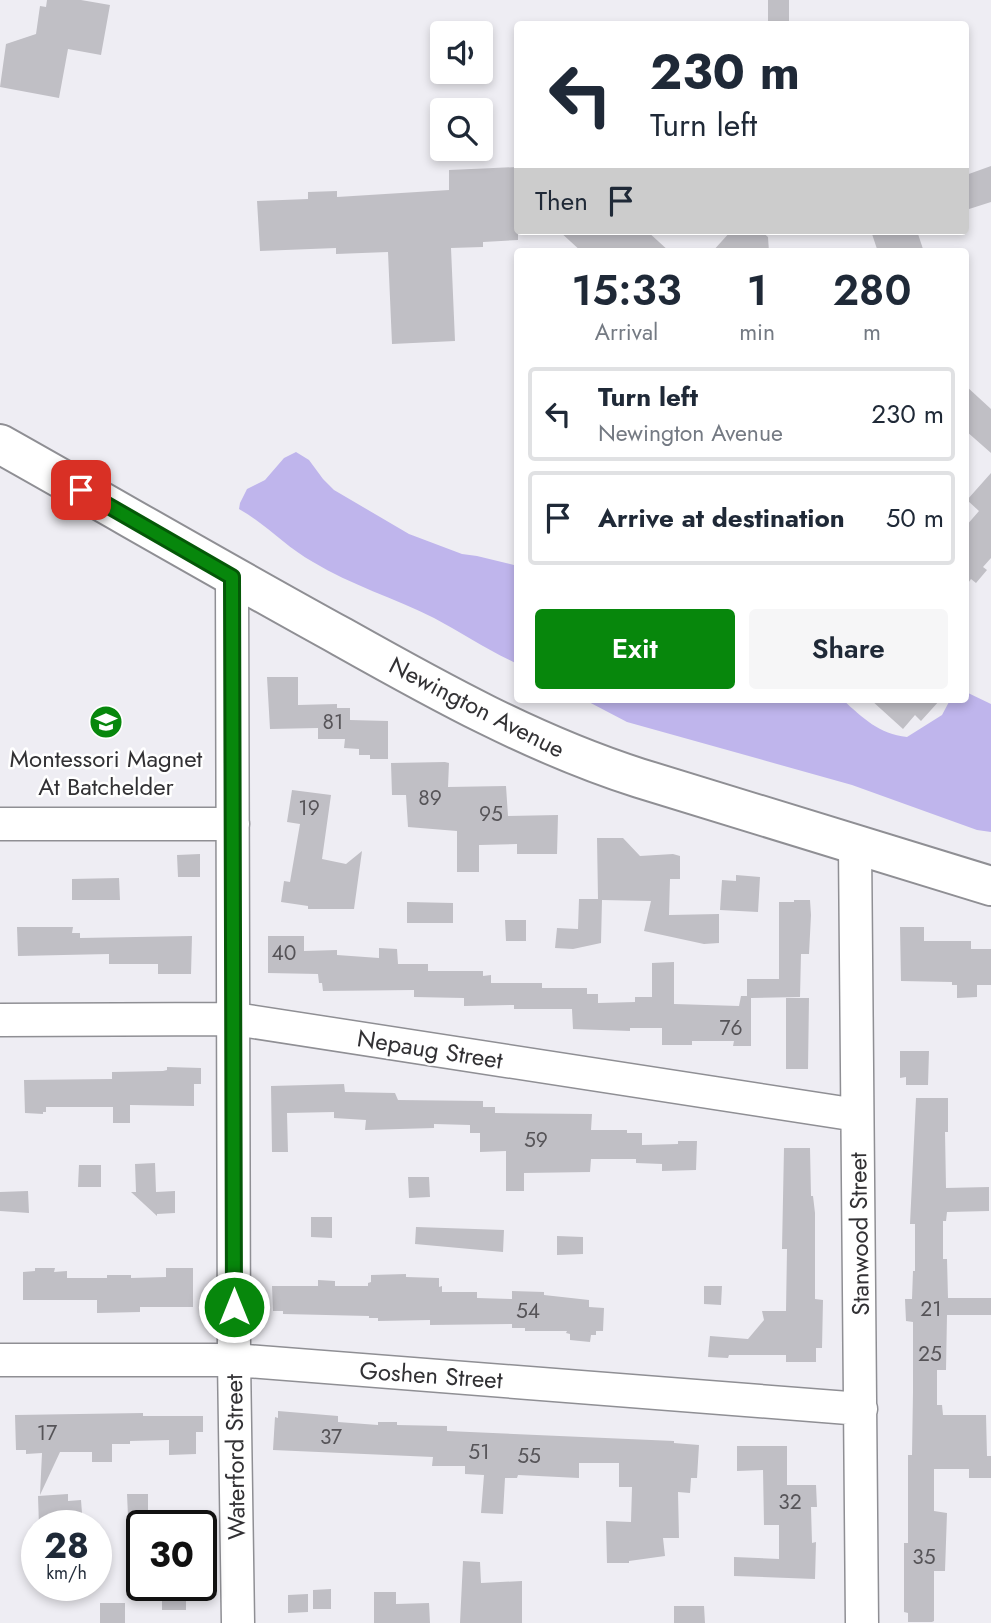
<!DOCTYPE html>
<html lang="en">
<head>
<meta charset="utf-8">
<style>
	body { margin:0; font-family:Jost,sans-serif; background:#f6f6f7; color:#1f2937; height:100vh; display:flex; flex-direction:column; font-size:26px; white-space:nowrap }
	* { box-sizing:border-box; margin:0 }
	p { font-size:23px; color:#747a83 }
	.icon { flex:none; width:38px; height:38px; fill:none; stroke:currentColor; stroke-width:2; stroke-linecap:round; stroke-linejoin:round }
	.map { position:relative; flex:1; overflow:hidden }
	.side { position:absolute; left:514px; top:248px; width:455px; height:455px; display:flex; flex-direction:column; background:#fff; border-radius:7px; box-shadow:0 4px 10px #0003 }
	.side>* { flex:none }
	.banner { position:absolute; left:514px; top:21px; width:455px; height:214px; border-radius:7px; box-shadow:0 4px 10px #0003; background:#fff; color:#1f2937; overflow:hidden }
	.buttons { position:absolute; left:430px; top:21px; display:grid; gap:14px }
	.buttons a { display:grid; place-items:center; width:63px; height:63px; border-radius:7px; background:#fff; box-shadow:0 4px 10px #0003; font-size:35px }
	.speed { position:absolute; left:21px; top:1510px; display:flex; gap:14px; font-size:35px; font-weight:700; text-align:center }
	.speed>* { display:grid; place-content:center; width:91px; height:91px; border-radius:50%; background:#fff; box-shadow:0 4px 10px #0003; line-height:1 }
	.speed small { font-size:18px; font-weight:400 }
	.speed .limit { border:4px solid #111; border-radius:10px; background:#fff; color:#111 }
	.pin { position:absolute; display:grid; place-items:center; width:60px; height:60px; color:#fff; margin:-30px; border-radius:14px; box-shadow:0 4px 10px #0006 }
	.me { position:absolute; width:77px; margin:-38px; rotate:0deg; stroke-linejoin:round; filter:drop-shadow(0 0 5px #0008) }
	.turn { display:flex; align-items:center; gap:24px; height:147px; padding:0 21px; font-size:32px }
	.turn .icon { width:91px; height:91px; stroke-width:2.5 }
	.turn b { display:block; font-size:49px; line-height:60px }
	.then { display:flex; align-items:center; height:66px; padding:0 21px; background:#0003; gap:14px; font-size:26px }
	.eta { display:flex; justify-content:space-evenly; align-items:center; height:119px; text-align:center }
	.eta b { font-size:42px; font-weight:600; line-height:49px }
	.cta { display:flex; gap:14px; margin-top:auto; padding:14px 21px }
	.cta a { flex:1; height:80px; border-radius:7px; background:#07870c; color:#fff; font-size:28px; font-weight:600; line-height:80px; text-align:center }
	.cta a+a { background:#f6f6f7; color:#1f2937 }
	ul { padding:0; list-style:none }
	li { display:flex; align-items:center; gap:21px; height:94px; margin:0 14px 10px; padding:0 7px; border:4px solid #e0e1e3; border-radius:7px }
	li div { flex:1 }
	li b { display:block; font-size:26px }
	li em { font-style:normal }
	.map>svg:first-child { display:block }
	.forest { fill:#bfb5ec }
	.building { fill:#c0bfc5 }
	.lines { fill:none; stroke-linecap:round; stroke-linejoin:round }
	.minor-casing { stroke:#8f8f94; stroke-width:35 }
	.major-casing { stroke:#8f8f94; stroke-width:42 }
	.minor { stroke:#fff; stroke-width:32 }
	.major { stroke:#fff; stroke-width:38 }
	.route-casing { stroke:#055808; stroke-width:18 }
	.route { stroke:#07870c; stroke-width:12 }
	.labels { text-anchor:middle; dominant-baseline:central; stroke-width:5; stroke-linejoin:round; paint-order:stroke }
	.number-label { font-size:21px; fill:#565458 }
	.street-label { font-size:24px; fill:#323134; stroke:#fff }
	.poi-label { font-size:24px; fill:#323134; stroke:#fff }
</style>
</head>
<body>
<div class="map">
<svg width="991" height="1623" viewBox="0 0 991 1623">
	<rect width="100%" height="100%" fill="#eeedf3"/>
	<path class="forest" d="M 296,452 L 309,460 L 323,479 L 334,490 L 409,534 L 462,554 L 477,556 L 518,566 L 518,664 C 489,651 462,633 434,618 C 394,598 351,585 313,562 C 286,547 266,524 239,509 L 240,503 L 247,489 L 265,480 L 284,458 Z
		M 966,692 L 991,704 L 991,832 L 977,830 L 852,785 L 627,722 L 585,700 L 843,700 C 863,718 879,734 907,737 L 942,715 L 950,700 L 966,700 Z"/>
	<path class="building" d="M 47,0 L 81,0 L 110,5 L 101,55 L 68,49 L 59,98 L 0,87 L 6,44 L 36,34 L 40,6 L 46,7 Z
		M 768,0 L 789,0 L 789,24 L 768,24 Z
		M 991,166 L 991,202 L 966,210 L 966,175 Z
		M 518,167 L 518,240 L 483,242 L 483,247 L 451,248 L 455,341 L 392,344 L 388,252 L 336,254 L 336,248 L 260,251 L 257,201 L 308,199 L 308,192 L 337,191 L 337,197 L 449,190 L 449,170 Z
		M 559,231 L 647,231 L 670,252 L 582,252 Z
		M 731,231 L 761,231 L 768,237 L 769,252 L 712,252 Z
		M 871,231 L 917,231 L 924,252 L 878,252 Z
		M 966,386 L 991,409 L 991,453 L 966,431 Z
		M 991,473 L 991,558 L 983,567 L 987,570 L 976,583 L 971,579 L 966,586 L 966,526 L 979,511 L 967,500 Z
		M 267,677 L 298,677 L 298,705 L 337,704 L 337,708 L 350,708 L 350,720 L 388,721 L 388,759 L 370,759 L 370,755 L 359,755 L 359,749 L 344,748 L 345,739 L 318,739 L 318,728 L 270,729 Z
		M 871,700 L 940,700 L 921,721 L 915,715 L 903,729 Z
		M 445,762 L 449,763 L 448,787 L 506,786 L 508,816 L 558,815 L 557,854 L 517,854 L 517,844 L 479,845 L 479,872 L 457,872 L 457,831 L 408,827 L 406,795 L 392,795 L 391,763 Z
		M 292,790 L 331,795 L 322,859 L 346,864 L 362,851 L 354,909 L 308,909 L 308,906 L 281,902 L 284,881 L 290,882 L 300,824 L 287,822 Z
		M 597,838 L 623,838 L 640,856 L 673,854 L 680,856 L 680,879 L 670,879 L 669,915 L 719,914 L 719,943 L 704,944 L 644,931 L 651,901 L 602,900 L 601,943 L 573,949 L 555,948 L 557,928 L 578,929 L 579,899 L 598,899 Z
		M 200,854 L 200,877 L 178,877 L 177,855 Z
		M 736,875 L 760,877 L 758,912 L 720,910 L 722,880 L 736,881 Z
		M 119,878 L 120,900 L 72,900 L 72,879 Z
		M 794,900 L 810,900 L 811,915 L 809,954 L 801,954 L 800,997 L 751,998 L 751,1046 L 733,1046 L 734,1041 L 692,1041 L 692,1045 L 662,1045 L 662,1028 L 630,1028 L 630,1031 L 573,1029 L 572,1009 L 514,1009 L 514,1005 L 464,1006 L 464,998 L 414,997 L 414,990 L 323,991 L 322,983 L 319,983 L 318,974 L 268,973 L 268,936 L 304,936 L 304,951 L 337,950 L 337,955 L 379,958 L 379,948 L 397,949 L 398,964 L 428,964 L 428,971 L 483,971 L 483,976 L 491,975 L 491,983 L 542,983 L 542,988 L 587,988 L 587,994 L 598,994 L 598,1003 L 635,1002 L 635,997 L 652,997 L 652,963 L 674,962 L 674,1004 L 739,1006 L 741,996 L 747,996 L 747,979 L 779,979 L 779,902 L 794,902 Z
		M 407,902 L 453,903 L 453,923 L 407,923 Z
		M 505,920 L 526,920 L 526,941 L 506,941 Z
		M 17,927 L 73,927 L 72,933 L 80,933 L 80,938 L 192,936 L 191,974 L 158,974 L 158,964 L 109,964 L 109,954 L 18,956 Z
		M 900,927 L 924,927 L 924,941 L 971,941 L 971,949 L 991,949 L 991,985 L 977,985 L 977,997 L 957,998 L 957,985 L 952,985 L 952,982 L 901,981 Z
		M 786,998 L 809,998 L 808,1069 L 786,1069 Z
		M 900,1051 L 929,1051 L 928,1085 L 906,1085 L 906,1077 L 900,1078 Z
		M 167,1067 L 201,1068 L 201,1084 L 194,1084 L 194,1106 L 130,1105 L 130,1123 L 113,1123 L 113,1107 L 46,1107 L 46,1112 L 43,1112 L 43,1114 L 25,1113 L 24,1080 L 112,1079 L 112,1072 L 163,1071 L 167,1070 Z
		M 344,1084 L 345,1092 L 395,1093 L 398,1100 L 483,1101 L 483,1107 L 495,1107 L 495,1113 L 592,1114 L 591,1130 L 627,1130 L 627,1133 L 642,1133 L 642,1145 L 678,1144 L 678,1141 L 697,1141 L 696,1170 L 662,1171 L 662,1164 L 636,1163 L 636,1159 L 591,1159 L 590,1172 L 524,1173 L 524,1191 L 506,1191 L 506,1151 L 480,1152 L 480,1133 L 470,1133 L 470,1125 L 434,1124 L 434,1128 L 365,1130 L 366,1120 L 334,1118 L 334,1112 L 287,1113 L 288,1152 L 272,1152 L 271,1086 Z
		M 916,1098 L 948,1098 L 948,1132 L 945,1132 L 946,1188 L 989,1187 L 989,1211 L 947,1212 L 946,1221 L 943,1221 L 943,1259 L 947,1259 L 948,1298 L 991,1298 L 991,1315 L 947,1315 L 946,1370 L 937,1370 L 937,1405 L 942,1405 L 943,1415 L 986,1415 L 987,1456 L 991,1456 L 991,1478 L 969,1478 L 969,1469 L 934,1469 L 934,1511 L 947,1513 L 945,1571 L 934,1571 L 934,1621 L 932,1622 L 908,1622 L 908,1613 L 904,1612 L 904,1543 L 908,1543 L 908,1455 L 912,1455 L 913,1392 L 913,1322 L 906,1321 L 905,1299 L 912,1299 L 913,1271 L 915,1271 L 915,1224 L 910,1224 Z
		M 784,1148 L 810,1148 L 811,1196 L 813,1196 L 815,1213 L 815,1299 L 823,1300 L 822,1348 L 816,1348 L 816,1362 L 786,1362 L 786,1355 L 729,1355 L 728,1358 L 708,1357 L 710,1336 L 748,1339 L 764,1320 L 762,1311 L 786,1311 L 787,1249 L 782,1249 Z
		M 155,1163 L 156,1192 L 175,1191 L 175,1213 L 157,1214 L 157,1216 L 131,1192 L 136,1192 L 135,1164 Z
		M 79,1165 L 101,1165 L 101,1187 L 78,1187 Z
		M 408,1177 L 429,1177 L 430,1197 L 409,1198 Z
		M 28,1191 L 29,1213 L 0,1211 L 0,1192 Z
		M 311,1217 L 332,1217 L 332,1238 L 311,1237 Z
		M 416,1227 L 504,1230 L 503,1252 L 415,1244 Z
		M 557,1236 L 583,1237 L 583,1254 L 557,1255 Z
		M 35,1268 L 55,1268 L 54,1272 L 67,1271 L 67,1278 L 107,1278 L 107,1275 L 131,1275 L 131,1278 L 166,1277 L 166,1268 L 193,1268 L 193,1307 L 140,1307 L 140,1312 L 97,1313 L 97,1300 L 23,1300 L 23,1272 L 35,1271 Z
		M 406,1274 L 406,1277 L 439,1278 L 439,1287 L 442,1286 L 442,1292 L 477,1292 L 477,1298 L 512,1299 L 512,1291 L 544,1292 L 544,1295 L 589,1300 L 589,1307 L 604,1308 L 603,1331 L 596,1331 L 596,1335 L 591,1335 L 590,1342 L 570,1340 L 570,1334 L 566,1333 L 567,1331 L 525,1331 L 525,1328 L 512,1328 L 512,1324 L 430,1325 L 430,1320 L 378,1321 L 378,1318 L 369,1318 L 369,1316 L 283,1314 L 283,1311 L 273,1311 L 272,1286 L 318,1286 L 318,1280 L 335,1281 L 335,1286 L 368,1286 L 368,1283 L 371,1282 L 371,1275 Z
		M 704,1286 L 722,1286 L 721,1305 L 704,1304 Z
		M 278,1411 L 338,1416 L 338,1422 L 378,1425 L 378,1422 L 397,1422 L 397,1425 L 447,1426 L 447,1431 L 674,1441 L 674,1443 L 699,1445 L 697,1478 L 691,1478 L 690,1493 L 678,1492 L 679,1538 L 663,1538 L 665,1556 L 629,1561 L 629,1563 L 607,1563 L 606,1521 L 631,1522 L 632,1487 L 619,1487 L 619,1463 L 579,1463 L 579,1478 L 518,1475 L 517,1478 L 505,1478 L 503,1514 L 481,1513 L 484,1475 L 465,1474 L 465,1466 L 432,1466 L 433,1457 L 273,1450 L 275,1417 L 278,1418 Z
		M 143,1413 L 143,1416 L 203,1416 L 203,1432 L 196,1432 L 196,1454 L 169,1455 L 169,1440 L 130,1441 L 130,1444 L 112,1444 L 112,1462 L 92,1462 L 92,1452 L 60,1452 L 40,1495 L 42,1453 L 26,1454 L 26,1450 L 16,1450 L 15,1415 Z
		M 737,1446 L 787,1446 L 787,1485 L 816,1485 L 817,1507 L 811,1507 L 812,1543 L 816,1542 L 815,1579 L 734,1576 L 734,1557 L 779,1559 L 779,1525 L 764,1525 L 763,1470 L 737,1471 Z
		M 68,1494 L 68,1501 L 81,1500 L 83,1526 L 39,1526 L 38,1496 Z
		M 127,1494 L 148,1494 L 148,1516 L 128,1516 Z
		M 463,1561 L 480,1562 L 481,1583 L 522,1581 L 522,1623 L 460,1623 Z
		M 186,1589 L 186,1610 L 162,1610 L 162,1590 Z
		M 331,1589 L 331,1609 L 313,1609 L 313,1590 Z
		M 374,1592 L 396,1592 L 396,1604 L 429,1603 L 430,1623 L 374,1623 Z
		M 308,1594 L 308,1612 L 288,1613 L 288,1595 Z
		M 100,1603 L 125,1603 L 125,1623 L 100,1623 Z
		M 674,1606 L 704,1606 L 705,1623 L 674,1623 Z"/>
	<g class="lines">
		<defs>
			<path id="minor" d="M 232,577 L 234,1360 L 238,1623
				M 0,824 L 233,824
				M 855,845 L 862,1623
				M 0,1020 L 235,1019 L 857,1115
				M 0,1360 L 234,1360 L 861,1409"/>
			<path id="major" d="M 0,444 C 114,508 227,574 342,637 C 438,691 533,744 639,778 L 991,886"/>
		</defs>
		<use href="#minor" class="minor-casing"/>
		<use href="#major" class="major-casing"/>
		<use href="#minor" class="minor"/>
		<use href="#major" class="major"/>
	</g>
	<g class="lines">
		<defs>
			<path id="route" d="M 81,490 L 232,577 L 234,1307"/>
		</defs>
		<use href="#route" class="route-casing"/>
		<use href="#route" class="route"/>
	</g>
	<defs>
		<symbol id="school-disc" viewBox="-11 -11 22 22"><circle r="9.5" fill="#07870c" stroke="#fff"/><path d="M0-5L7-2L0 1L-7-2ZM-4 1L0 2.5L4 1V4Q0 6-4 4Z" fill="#fff"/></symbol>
	</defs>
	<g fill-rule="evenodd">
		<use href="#school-disc" x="87" y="703" width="38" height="38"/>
	</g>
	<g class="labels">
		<g class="number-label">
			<text x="333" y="722">81</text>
			<text x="430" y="798">89</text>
			<text x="309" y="808">19</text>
			<text x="491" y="814">95</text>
			<text x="284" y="953">40</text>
			<text x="731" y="1028">76</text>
			<text x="536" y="1140">59</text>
			<text x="931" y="1309">21</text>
			<text x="528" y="1311">54</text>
			<text x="930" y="1354">25</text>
			<text x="47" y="1433">17</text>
			<text x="331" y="1437">37</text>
			<text x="479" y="1452">51</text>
			<text x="529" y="1456">55</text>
			<text x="790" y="1502">32</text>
			<text x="924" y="1557">35</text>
		</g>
		<g class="street-label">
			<text transform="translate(477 707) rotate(27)">Newington Avenue</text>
			<text transform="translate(430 1049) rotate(9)">Nepaug Street</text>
			<text transform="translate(859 1234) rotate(-91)">Stanwood Street</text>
			<text transform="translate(431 1375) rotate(4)">Goshen Street</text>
			<text transform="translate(235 1457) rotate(-91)">Waterford Street</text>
		</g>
		<g class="poi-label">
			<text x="106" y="758">Montessori Magnet<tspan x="106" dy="28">At Batchelder</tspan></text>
		</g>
	</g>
</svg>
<div class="buttons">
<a><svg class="icon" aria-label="sound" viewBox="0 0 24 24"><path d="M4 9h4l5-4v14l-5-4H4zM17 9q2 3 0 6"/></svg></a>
<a><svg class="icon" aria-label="search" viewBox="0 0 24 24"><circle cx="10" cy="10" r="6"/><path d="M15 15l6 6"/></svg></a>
</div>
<div class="speed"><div>28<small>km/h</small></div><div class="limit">30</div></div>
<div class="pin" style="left:81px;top:490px;background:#d93025"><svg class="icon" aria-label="arrive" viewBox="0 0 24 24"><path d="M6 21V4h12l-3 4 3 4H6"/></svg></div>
<svg class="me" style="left:234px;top:1307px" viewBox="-20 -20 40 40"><circle r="17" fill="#07870c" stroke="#fff" stroke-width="3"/><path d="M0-11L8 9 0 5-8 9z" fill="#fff"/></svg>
<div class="banner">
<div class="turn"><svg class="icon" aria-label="left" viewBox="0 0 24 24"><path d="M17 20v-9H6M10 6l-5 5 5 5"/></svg><div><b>230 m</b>Turn left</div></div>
<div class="then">Then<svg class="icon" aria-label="arrive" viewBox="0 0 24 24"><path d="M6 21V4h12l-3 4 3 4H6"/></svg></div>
</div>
<section class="side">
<div class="eta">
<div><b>15:33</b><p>Arrival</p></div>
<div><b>1</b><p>min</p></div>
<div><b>280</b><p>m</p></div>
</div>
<ul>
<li><svg class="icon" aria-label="left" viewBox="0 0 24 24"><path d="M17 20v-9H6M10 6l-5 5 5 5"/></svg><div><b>Turn left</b><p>Newington Avenue</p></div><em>230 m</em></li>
<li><svg class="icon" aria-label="arrive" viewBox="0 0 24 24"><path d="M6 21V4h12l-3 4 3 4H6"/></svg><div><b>Arrive at destination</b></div><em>50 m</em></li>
</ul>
<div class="cta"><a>Exit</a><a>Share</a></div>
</section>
</div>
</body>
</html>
